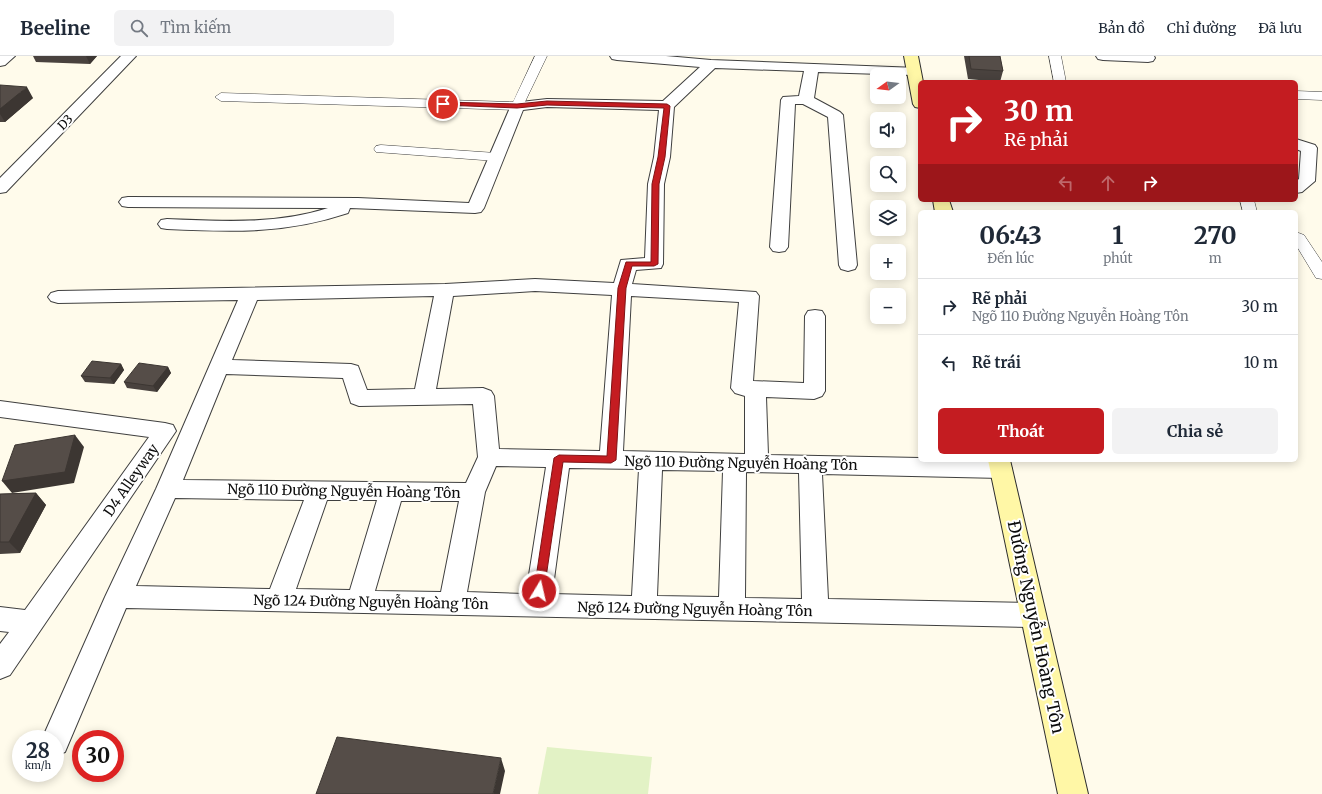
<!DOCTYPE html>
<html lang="vi">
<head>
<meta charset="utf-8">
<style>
	body { margin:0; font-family:Merriweather,serif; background:#f2f2f3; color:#1f2937; height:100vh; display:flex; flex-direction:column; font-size:15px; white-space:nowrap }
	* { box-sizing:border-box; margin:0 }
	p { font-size:13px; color:#747a83 }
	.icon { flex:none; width:22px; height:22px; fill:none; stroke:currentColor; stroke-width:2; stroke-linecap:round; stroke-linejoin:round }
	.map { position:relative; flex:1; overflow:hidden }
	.side { position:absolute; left:918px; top:154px; width:380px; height:252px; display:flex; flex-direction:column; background:#fff; border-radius:6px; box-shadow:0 2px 10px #0003 }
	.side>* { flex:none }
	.hud { position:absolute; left:918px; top:24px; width:380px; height:122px; border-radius:6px; box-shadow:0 2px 10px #0003; background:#c41c21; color:#fff; overflow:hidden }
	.needle { width:26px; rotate:255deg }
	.buttons { position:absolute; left:870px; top:12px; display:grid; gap:8px }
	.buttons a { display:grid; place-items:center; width:36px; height:36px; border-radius:6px; background:#fff; box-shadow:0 2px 10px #0003; font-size:20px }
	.speed { position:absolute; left:12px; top:674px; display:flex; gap:8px; font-size:20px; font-weight:700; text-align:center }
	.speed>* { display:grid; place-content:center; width:52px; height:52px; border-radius:50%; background:#fff; box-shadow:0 2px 10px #0003; line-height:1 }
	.speed small { font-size:10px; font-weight:400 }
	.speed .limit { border:6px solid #d22; background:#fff; color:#111 }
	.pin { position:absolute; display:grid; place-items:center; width:34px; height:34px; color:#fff; margin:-17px; border:2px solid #fff; border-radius:50%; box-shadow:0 1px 4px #0007 }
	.me { position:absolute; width:44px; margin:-22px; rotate:9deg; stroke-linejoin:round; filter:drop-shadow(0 0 3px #0008) }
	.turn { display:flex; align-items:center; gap:14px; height:84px; padding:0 20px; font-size:18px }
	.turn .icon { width:52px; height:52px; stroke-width:2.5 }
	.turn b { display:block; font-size:28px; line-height:34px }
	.lanes { display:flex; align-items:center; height:38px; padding:0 20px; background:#0003; justify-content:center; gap:20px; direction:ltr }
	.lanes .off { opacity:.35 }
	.eta { display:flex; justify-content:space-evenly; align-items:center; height:68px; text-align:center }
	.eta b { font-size:24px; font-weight:700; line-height:28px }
	.button { display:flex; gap:8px; margin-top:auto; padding:8px 20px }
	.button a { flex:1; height:46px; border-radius:6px; background:#c41c21; color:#fff; font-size:16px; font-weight:700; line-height:46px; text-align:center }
	.button a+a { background:#f2f2f3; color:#1f2937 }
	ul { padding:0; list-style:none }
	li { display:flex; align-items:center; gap:12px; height:56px; padding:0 20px; border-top:1px solid #e0e1e3 }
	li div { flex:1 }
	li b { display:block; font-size:15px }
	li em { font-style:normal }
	header { display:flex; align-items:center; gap:24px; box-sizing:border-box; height:56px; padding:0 20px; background:#fff; border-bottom:1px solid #e0e1e3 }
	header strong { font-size:19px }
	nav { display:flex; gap:22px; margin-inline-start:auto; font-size:14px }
	.search { width:280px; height:36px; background:#f2f2f3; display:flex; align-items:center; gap:10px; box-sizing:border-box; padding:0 14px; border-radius:6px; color:#747a83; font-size:15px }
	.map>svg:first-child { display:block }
	.pitch { fill:#e2f2c5 }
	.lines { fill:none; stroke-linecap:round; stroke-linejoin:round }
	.service-casing { stroke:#3f3f3f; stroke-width:1 }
	.minor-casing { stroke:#3f3f3f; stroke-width:2 }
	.secondary-casing { stroke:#2e2e2e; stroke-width:2 }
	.service { fill:#fff; fill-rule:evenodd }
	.minor { fill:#fff; fill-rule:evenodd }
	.secondary { fill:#fff7a6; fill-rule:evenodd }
	.wall { fill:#49423e }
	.shaded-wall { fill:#3c3632 }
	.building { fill:#554d48; stroke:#3c3632 }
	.route { fill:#c41c21; stroke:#7f1215 }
	.labels { text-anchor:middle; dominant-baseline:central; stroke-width:4; stroke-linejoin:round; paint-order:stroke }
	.far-street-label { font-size:12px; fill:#0c0c0c; stroke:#fff }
	.street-label { font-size:14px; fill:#0c0c0c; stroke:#fff }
	.near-street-label { font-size:17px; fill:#0c0c0c; stroke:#fff }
</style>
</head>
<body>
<header>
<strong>Beeline</strong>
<div class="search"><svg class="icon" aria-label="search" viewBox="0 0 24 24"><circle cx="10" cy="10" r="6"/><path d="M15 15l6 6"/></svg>Tìm kiếm</div>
<nav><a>Bản đồ</a><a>Chỉ đường</a><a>Đã lưu</a></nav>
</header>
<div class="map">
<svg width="1322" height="738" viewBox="0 0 1322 738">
	<rect width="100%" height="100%" fill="#fffbeb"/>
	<path class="pitch" d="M 547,691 L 652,701 L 648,738 L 538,738 Z"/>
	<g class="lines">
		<defs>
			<path id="service" d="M 535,0 L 547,0 L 523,50 L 517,54 L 221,45 L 215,41 L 221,37 L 513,46 Z
				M 1049,0 L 1061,0 L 1066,26 L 1054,26 Z
				M 1296,35 L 1322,36 L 1322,44 L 1296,43 Z
				M 381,89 L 496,97 L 501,98 L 503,101 L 501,104 L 496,105 L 376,96 L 374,93 L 376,90 Z
				M 1240,144 L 1254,144 L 1257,156 L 1243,156 Z
				M 1296,176 L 1304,179 L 1322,206 L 1322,223 L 1316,222 L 1296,189 Z"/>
			<path id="minor" d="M 0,0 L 15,0 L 5,9 L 0,10 Z
				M 121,0 L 136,0 L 6,136 L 0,137 L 0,122 Z
				M 610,0 L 666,0 L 711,4 L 918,12 L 920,15 L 918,18 L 913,19 L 818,16 L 814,42 L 840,56 L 843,59 L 857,209 L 855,213 L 848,215 L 841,213 L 839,209 L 828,61 L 803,48 L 795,48 L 788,191 L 785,195 L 779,196 L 773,195 L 770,191 L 781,44 L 783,41 L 799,40 L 804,15 L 715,12 L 674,51 L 670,101 L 664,128 L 663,208 L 661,212 L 636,214 L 632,228 L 756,236 L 759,240 L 753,325 L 804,327 L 805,260 L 808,255 L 815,254 L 822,255 L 825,260 L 825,335 L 822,340 L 814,343 L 766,341 L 768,399 L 920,402 L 920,404 L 1001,404 L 1009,407 L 1012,413 L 1009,419 L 1001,422 L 822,418 L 828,543 L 1033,547 L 1042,551 L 1046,559 L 1042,567 L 1033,571 L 126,552 L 65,696 L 55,700 L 55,683 L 42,683 L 105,541 L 156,433 L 238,244 L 58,247 L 51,245 L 48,241 L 51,237 L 58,235 L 445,228 L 535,223 L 614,227 L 621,204 L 645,202 L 648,128 L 654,101 L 659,54 L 547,51 L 523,54 L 484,152 L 481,156 L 475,157 L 350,152 L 348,157 C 285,178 233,176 167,173 L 161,172 L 158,168 L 161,164 L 167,163 C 221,165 276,169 328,152 L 128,151 L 122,150 L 119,146 L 122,142 L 128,141 L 358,142 L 469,147 L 512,47 L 547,43 L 663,45 L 700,11 L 617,4 L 612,3 ZM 535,235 L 612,239 L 600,395 L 499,393 L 494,340 L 491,335 L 483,332 L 436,333 L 453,240 ZM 434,240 L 415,333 L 367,334 L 358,310 L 351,308 L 232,304 L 257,244 ZM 631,240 L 739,246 L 731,332 L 735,337 L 745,340 L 745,398 L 623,395 ZM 226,318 L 343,322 L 351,347 L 359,350 L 473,348 L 478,401 L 466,427 L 183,424 ZM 496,410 L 546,411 L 526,538 L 467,536 L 485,436 ZM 569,412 L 639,413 L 632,540 L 552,538 ZM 662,414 L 723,415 L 719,541 L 657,540 ZM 746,416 L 799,417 L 802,543 L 745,542 ZM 175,442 L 304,444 L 270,533 L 136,530 ZM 327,444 L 377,444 L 350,534 L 296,533 ZM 401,445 L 459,445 L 441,536 L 375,535 Z
				M 1096,0 L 1154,0 L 1155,2 L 1153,5 L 1148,6 L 1103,4 L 1098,3 Z
				M 1296,83 L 1315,89 L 1317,92 L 1315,125 L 1302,136 L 1296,137 L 1296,125 L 1299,123 L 1301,95 L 1296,93 Z
				M 0,345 L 165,367 L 173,369 L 176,375 L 10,619 L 0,623 L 0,588 L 9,576 L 0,575 L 0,551 L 25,554 L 149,381 L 0,361 Z"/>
			<path id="secondary" d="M 904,0 L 918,0 L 923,26 L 920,26 L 920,52 L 915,51 L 913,48 Z
				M 933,144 L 949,144 L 953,156 L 935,156 Z
				M 988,404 L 1010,404 L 1088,738 L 1058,738 Z"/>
		</defs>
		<use href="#service" class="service-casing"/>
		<use href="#minor" class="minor-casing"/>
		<use href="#secondary" class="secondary-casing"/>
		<use href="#service" class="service"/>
		<use href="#minor" class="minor"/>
		<use href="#secondary" class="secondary"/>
	</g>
	<path class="wall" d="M 33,0 L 97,0 L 90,8 L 36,6 Z
		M 964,0 L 1000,0 L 1003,15 L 1000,26 L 968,23 Z
		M 0,29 L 33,42 L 5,66 L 0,66 Z
		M 121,308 L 124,314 L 114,328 L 85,326 L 81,320 Z
		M 168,311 L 171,317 L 157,336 L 127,332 L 124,326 Z
		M 36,437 L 46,449 L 20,497 L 0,498 L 0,438 Z"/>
	<path class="shaded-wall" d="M 86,0 L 97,0 L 90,8 Z
		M 27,31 L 33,42 L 5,66 L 0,58 L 0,53 Z
		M 121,308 L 124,314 L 114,328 L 110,322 Z
		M 168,311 L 171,317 L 157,336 L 153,330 Z
		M 75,379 L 84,391 L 74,427 L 12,437 L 2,425 Z
		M 36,437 L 46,449 L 20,497 L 9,486 Z
		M 501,702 L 505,715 L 500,738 L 493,738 Z"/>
	<path class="building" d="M 969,0 L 1000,0 L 1003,15 L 971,13 Z
		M 0,29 L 27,31 L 0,53 Z
		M 92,305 L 121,308 L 110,322 L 81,320 Z
		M 139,307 L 168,311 L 153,330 L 124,326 Z
		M 75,379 L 65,416 L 2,425 L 15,389 Z
		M 36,437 L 9,486 L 0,486 L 0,438 Z
		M 337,681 L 501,702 L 493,738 L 316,738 Z"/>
	<path class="route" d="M 547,45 L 667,48 L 670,50 L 665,101 L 659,128 L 658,208 L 654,210 L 632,210 L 626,232 L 616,404 L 611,407 L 563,406 L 544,535 L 543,538 L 535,538 L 534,535 L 554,402 L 559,399 L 607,400 L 618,232 L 626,206 L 651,206 L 652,128 L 658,101 L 664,52 L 547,49 L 517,52 L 443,49 L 440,48 L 443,46 L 517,48 Z"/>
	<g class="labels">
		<g class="far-street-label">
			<text transform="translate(65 66) rotate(-45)">D3</text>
		</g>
		<g class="street-label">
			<text transform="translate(741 407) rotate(1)">Ngõ 110 Đường Nguyễn Hoàng Tôn</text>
			<text transform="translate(131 424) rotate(-55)">D4 Alleyway</text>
			<text transform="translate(344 435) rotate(1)">Ngõ 110 Đường Nguyễn Hoàng Tôn</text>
			<text transform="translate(371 546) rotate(1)">Ngõ 124 Đường Nguyễn Hoàng Tôn</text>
			<text transform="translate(695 553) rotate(1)">Ngõ 124 Đường Nguyễn Hoàng Tôn</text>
		</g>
		<g class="near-street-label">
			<text transform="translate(1036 571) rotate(78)">Đường Nguyễn Hoàng Tôn</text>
		</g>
	</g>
</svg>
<div class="buttons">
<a><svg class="needle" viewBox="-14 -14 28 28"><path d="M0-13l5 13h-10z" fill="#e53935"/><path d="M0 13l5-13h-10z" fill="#747a83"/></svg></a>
<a><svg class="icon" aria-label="sound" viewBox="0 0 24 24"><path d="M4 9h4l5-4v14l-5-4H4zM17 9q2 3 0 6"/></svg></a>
<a><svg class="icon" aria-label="search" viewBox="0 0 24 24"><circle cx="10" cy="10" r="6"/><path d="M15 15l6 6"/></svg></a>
<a><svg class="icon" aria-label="layers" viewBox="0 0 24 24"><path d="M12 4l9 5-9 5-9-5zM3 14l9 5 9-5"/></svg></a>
<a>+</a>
<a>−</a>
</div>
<div class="speed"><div>28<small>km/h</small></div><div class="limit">30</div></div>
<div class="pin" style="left:443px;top:48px;background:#d93025"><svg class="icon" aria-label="arrive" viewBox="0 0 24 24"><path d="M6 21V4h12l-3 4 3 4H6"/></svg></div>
<svg class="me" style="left:539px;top:535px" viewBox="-20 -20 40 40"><circle r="17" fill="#c41c21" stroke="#fff" stroke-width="3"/><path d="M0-11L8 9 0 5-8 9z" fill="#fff"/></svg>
<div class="hud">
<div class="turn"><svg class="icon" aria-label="right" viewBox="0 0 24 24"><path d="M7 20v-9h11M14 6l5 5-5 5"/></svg><div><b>30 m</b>Rẽ phải</div></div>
<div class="lanes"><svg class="icon off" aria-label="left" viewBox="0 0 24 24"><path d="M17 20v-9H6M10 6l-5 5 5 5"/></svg><svg class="icon off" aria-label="ahead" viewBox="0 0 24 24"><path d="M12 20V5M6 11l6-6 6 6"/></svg><svg class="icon" aria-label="right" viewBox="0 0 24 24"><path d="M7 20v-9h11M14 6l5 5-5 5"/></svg></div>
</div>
<section class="side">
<div class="eta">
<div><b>06:43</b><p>Đến lúc</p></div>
<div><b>1</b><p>phút</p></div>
<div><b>270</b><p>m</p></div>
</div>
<ul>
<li><svg class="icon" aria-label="right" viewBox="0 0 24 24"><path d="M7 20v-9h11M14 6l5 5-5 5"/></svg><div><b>Rẽ phải</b><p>Ngõ 110 Đường Nguyễn Hoàng Tôn</p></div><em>30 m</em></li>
<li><svg class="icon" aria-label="left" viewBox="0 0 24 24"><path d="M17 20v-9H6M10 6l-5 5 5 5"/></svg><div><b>Rẽ trái</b></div><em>10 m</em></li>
</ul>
<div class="button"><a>Thoát</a><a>Chia sẻ</a></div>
</section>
</div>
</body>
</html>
